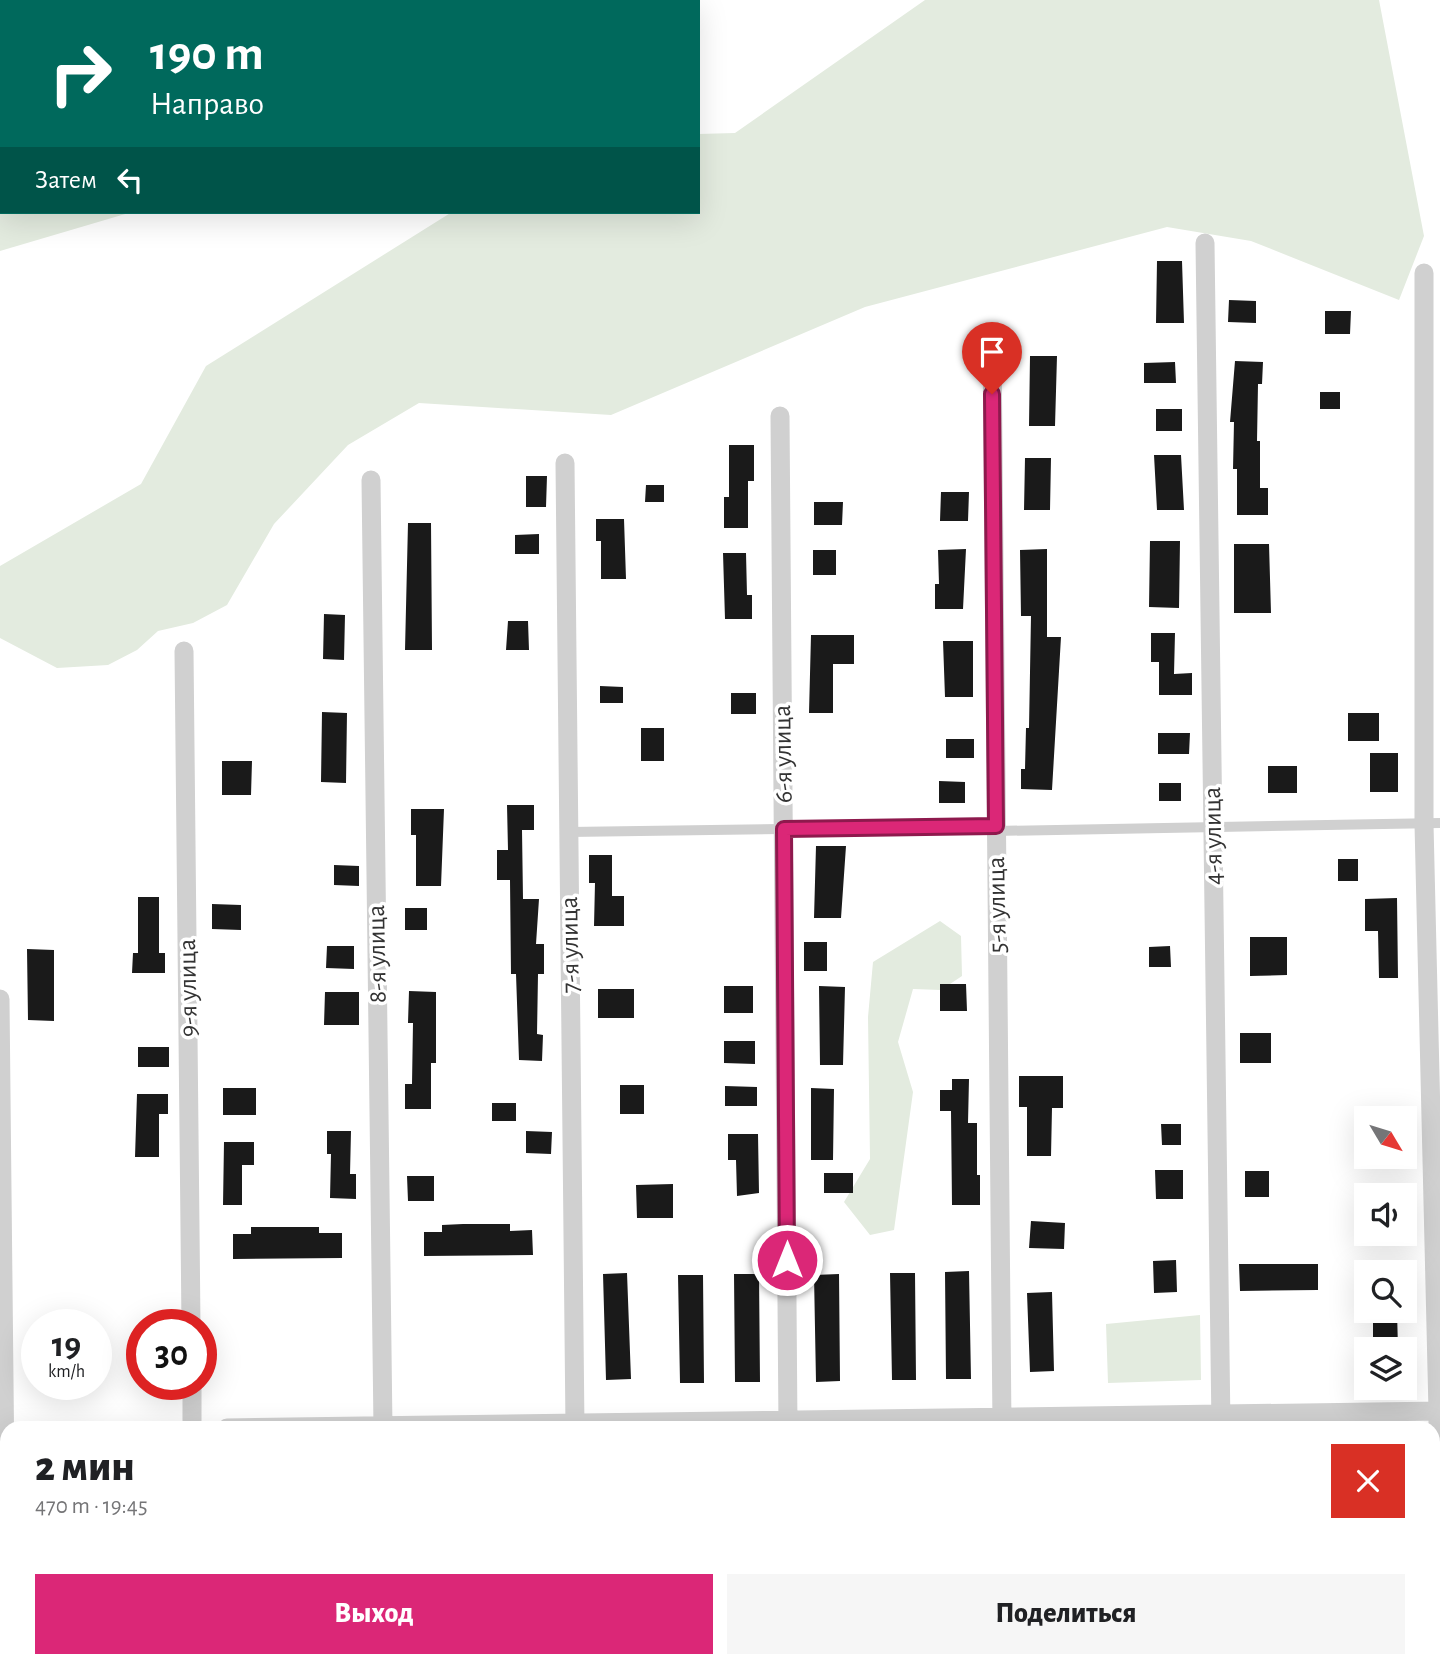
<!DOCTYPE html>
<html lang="ru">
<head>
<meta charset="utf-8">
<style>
	body { margin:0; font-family:"Alegreya Sans",sans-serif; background:#f6f6f6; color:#202124; height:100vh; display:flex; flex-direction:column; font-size:26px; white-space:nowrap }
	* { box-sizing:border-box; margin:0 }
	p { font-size:23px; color:#757577 }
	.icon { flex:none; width:38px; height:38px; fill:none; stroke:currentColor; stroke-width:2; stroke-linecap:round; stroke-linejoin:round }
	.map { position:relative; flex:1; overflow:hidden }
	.side { position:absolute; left:0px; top:1421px; width:1440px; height:247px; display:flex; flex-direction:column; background:#fff; border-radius:21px 21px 0 0; box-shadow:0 7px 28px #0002 }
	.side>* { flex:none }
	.banner { position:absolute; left:0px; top:0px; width:700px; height:214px; box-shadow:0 7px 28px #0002; background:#00695c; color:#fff; overflow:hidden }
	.needle { width:46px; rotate:128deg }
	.buttons { position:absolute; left:1354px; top:1106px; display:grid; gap:14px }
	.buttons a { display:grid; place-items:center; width:63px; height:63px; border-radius:0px; background:#fff; box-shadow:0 7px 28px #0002; font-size:35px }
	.speed { position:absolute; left:21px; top:1309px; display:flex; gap:14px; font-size:35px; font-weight:700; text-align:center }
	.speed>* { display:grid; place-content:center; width:91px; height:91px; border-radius:50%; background:#fff; box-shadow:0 7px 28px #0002; line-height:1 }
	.speed small { font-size:18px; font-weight:400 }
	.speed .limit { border:10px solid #d22; background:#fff; color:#111 }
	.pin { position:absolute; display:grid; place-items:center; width:60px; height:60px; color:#fff; margin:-72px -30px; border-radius:50% 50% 50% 0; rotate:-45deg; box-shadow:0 0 7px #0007 }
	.pin .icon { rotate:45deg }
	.me { position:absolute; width:77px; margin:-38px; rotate:0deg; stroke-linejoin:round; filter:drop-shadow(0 0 5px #0008) }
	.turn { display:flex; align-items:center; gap:24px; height:147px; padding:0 35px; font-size:32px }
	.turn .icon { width:91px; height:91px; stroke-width:2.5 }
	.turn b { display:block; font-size:49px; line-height:60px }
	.then { display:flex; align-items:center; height:66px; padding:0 35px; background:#0003; gap:14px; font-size:26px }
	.round { display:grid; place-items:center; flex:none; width:74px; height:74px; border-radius:0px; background:#f6f6f6 }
	.head { display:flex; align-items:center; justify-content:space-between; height:119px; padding:0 35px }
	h1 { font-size:42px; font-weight:800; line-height:52px }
	.primary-button { display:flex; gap:14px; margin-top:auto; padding:14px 35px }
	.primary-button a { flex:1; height:80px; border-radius:0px; background:#db2777; color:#fff; font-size:28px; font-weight:800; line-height:80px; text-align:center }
	.primary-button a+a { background:#f6f6f6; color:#202124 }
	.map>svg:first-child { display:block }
	.green { fill:#e3ebdf }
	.building { fill:#1a1a1a }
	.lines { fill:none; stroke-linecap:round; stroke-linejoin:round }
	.service { stroke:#d0d0d0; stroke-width:10 }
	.minor { stroke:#d0d0d0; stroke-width:19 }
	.route-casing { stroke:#8e194d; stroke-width:18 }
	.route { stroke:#db2777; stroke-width:12 }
	.labels { text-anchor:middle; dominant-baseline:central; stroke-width:7; stroke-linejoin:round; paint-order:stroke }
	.street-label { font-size:26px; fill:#333; stroke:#fff }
</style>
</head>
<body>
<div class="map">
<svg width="1440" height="1667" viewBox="0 0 1440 1667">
	<rect width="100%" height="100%" fill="#fff"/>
	<path class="green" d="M 925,0 L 1379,0 L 1424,236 L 1399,300 L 1251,241 L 1167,227 L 865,307 L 611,415 L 419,403 L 348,445 L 274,524 L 227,605 L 193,623 L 158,631 L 137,650 L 108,665 L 57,668 L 0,638 L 0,566 L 141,484 L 206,366 L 452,212 L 698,212 L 698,134 L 735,133 Z
		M 0,167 L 2,212 L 132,212 L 0,251 Z
		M 940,921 L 961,936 L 962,976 L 941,990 L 913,989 L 898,1042 L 913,1092 L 894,1230 L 870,1235 L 844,1202 L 870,1159 L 868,1017 L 873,962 Z
		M 1200,1315 L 1201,1380 L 1108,1383 L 1106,1324 Z"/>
	<path class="building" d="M 1157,261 L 1182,261 L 1184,323 L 1156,323 Z
		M 1229,300 L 1256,301 L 1256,323 L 1228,322 Z
		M 1325,311 L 1351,311 L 1350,334 L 1325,334 Z
		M 1030,356 L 1057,356 L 1055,426 L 1029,426 Z
		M 1235,361 L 1263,362 L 1262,384 L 1258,384 L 1257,441 L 1260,441 L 1260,488 L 1268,488 L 1268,515 L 1237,515 L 1237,469 L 1233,469 L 1234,422 L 1230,422 Z
		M 1175,362 L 1176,383 L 1144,383 L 1144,363 Z
		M 1320,392 L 1340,392 L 1340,409 L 1320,409 Z
		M 1156,409 L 1182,409 L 1182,431 L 1156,431 Z
		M 729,445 L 754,445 L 754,481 L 748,481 L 748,528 L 724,528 L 724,497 L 729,497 Z
		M 1154,455 L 1181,455 L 1184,510 L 1157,510 Z
		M 1025,458 L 1051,458 L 1050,510 L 1024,510 Z
		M 526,476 L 547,476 L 546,507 L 526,507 Z
		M 646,485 L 664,485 L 664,502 L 645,502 Z
		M 941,492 L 969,492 L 968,521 L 940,521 Z
		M 814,502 L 843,502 L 842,525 L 814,525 Z
		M 596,519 L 624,519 L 626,579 L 601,579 L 601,541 L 596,541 Z
		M 408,523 L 431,523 L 432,650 L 405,650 Z
		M 539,534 L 539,554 L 515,554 L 515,535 Z
		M 1150,541 L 1180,541 L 1179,608 L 1149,607 Z
		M 1234,544 L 1269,544 L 1271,613 L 1234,613 Z
		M 966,549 L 963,609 L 935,609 L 935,584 L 939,584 L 938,550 Z
		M 1047,549 L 1047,637 L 1061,637 L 1052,790 L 1021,789 L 1021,769 L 1025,769 L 1026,728 L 1029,728 L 1031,616 L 1021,616 L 1020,550 Z
		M 813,550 L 836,550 L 836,575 L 813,575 Z
		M 723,553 L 746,553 L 747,595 L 752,595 L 752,619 L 725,619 Z
		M 324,614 L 345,615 L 344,660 L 323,659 Z
		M 508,621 L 528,621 L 529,650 L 506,650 Z
		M 1151,633 L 1175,633 L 1174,674 L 1192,673 L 1192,695 L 1159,695 L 1159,662 L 1151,662 Z
		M 811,635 L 854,635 L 854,664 L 833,664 L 833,713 L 809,713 Z
		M 943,641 L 973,641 L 973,697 L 945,697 Z
		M 600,686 L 623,687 L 623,703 L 600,703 Z
		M 731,693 L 756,693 L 756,714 L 731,714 Z
		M 322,712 L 347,713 L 346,783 L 321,782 Z
		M 1348,713 L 1379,713 L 1379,741 L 1348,741 Z
		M 641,728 L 664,728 L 664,761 L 641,761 Z
		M 1158,733 L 1190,733 L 1189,754 L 1158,754 Z
		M 946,739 L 974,739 L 974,758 L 946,758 Z
		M 1370,753 L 1398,753 L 1398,792 L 1370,792 Z
		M 222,761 L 252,761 L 251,795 L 222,795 Z
		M 1268,766 L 1297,766 L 1297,793 L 1268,793 Z
		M 939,781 L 965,782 L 965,803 L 939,803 Z
		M 1159,783 L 1181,783 L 1181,801 L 1159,801 Z
		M 507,805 L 534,805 L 534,830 L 522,830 L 523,899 L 539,899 L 536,944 L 544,944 L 544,974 L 538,974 L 537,1034 L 543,1035 L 542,1061 L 519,1060 L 516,974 L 511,974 L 510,880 L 497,880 L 497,850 L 508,850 Z
		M 411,809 L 444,809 L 441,886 L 416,886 L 416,835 L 411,835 Z
		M 816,846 L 846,846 L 841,918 L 814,918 Z
		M 589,855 L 612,855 L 612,896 L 624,896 L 624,926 L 594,926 L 595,883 L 589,883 Z
		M 1338,859 L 1358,859 L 1358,881 L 1338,881 Z
		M 334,865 L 359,866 L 359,886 L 334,885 Z
		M 138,897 L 159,897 L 159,953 L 165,953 L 165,973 L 132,973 L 133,953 L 138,953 Z
		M 1397,898 L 1398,978 L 1379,978 L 1378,931 L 1365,931 L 1365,899 Z
		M 212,904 L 241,905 L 241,930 L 212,929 Z
		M 405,908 L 427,908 L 427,930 L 405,930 Z
		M 1250,937 L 1287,937 L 1287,975 L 1250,976 Z
		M 804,942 L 827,942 L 827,971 L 804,971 Z
		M 327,946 L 354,946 L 354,969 L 326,968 Z
		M 1170,946 L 1171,967 L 1149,967 L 1149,947 Z
		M 27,949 L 54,950 L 54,1021 L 28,1020 Z
		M 940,984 L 966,984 L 967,1011 L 940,1011 Z
		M 724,986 L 753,986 L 753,1013 L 724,1013 Z
		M 819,986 L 845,987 L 843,1065 L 820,1065 Z
		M 598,989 L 634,989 L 634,1018 L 598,1018 Z
		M 409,991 L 436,992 L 436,1063 L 431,1063 L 431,1109 L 405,1109 L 405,1084 L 412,1084 L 413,1023 L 408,1023 Z
		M 325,992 L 359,992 L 359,1025 L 324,1025 Z
		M 1240,1033 L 1271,1033 L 1271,1063 L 1240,1063 Z
		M 724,1041 L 755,1041 L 755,1064 L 724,1063 Z
		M 138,1047 L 169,1047 L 169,1067 L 138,1067 Z
		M 1019,1076 L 1063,1076 L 1063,1108 L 1052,1108 L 1051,1156 L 1027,1156 L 1027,1107 L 1019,1107 Z
		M 952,1079 L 969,1079 L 968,1123 L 977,1123 L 977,1175 L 980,1175 L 980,1205 L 952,1205 L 951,1111 L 940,1111 L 940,1090 L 952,1090 Z
		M 620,1085 L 644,1085 L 644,1114 L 620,1114 Z
		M 725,1086 L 757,1087 L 757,1106 L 725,1106 Z
		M 223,1088 L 256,1088 L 256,1115 L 223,1115 Z
		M 811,1088 L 834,1089 L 833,1160 L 811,1160 Z
		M 137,1094 L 168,1094 L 168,1114 L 159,1114 L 159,1157 L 135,1157 Z
		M 492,1103 L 516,1103 L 516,1121 L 492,1121 Z
		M 1161,1124 L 1181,1124 L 1181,1145 L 1162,1145 Z
		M 327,1131 L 351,1131 L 350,1174 L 356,1174 L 356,1199 L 330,1198 L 331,1154 L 327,1154 Z
		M 526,1131 L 552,1132 L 551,1154 L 526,1153 Z
		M 728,1134 L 758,1134 L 759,1193 L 737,1196 L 736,1160 L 728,1160 Z
		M 224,1142 L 254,1142 L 254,1165 L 242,1165 L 242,1205 L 223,1205 Z
		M 1155,1170 L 1183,1170 L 1183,1199 L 1156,1199 Z
		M 1245,1171 L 1269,1171 L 1269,1197 L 1245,1197 Z
		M 824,1173 L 853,1173 L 853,1193 L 824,1193 Z
		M 407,1176 L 434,1176 L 434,1201 L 408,1201 Z
		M 673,1184 L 673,1218 L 637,1218 L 636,1185 Z
		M 1031,1221 L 1065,1223 L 1064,1249 L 1029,1248 Z
		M 463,1224 L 510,1224 L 510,1231 L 532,1230 L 533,1255 L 424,1256 L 424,1232 L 442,1232 L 442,1225 Z
		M 251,1227 L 319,1227 L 319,1233 L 342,1233 L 342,1258 L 233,1259 L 233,1234 L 251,1234 Z
		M 1176,1260 L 1177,1292 L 1154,1293 L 1153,1261 Z
		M 1239,1264 L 1318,1264 L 1318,1290 L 1240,1291 Z
		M 969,1271 L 971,1379 L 946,1379 L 945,1272 Z
		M 627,1273 L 631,1379 L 606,1380 L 603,1274 Z
		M 890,1273 L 915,1273 L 916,1380 L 892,1380 Z
		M 734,1274 L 759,1274 L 760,1382 L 735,1382 Z
		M 839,1274 L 840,1381 L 816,1382 L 814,1275 Z
		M 678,1275 L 703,1275 L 704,1383 L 680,1383 Z
		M 1052,1292 L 1054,1371 L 1030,1372 L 1027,1293 Z
		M 1373,1311 L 1397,1311 L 1398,1349 L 1373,1349 Z"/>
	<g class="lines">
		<path class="service" d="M 996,831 L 1440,823
			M 569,832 L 996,826"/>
		<path class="minor" d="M 1205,243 L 1221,1427
			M 1424,273 L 1424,824 L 1438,1411 L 1438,1667
			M 992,340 L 1002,1427
			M 780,416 L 788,1428
			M 565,463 L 575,1428
			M 371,480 L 383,1428
			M 184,651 L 191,1325
			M 0,999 L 7,1667
			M 192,1384 L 192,1428
			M 227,1428 L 1440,1411
			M 195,1661 L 195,1667
			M 387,1661 L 387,1667
			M 578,1661 L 578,1667
			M 790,1661 L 790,1667
			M 1004,1661 L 1004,1667
			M 1222,1661 L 1222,1667"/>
	</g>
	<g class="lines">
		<defs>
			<path id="route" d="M 787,1260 L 784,829 L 996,826 L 992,394"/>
		</defs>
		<use href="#route" class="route-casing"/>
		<use href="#route" class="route"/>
	</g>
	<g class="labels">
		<g class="street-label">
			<text transform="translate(783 754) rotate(-91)">6-я улица</text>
			<text transform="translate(1213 836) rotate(-91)">4-я улица</text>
			<text transform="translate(997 905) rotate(-91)">5-я улица</text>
			<text transform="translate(570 945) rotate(-91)">7-я улица</text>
			<text transform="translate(377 954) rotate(-91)">8-я улица</text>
			<text transform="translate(188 988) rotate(-91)">9-я улица</text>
		</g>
	</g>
</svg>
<div class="buttons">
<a><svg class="needle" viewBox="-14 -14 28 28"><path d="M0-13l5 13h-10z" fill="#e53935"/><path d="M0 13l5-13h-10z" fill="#757577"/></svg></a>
<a><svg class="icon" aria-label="sound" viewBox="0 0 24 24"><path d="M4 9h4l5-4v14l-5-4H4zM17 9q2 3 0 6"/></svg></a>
<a><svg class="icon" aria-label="search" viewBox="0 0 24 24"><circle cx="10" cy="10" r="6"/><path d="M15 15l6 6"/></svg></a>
<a><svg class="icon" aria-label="layers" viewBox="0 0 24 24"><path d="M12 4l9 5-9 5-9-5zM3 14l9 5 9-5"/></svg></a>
</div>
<div class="speed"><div>19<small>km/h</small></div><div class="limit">30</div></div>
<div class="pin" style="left:992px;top:394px;background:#d93025"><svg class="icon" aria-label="arrive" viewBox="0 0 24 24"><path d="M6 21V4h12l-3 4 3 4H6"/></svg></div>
<svg class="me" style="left:787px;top:1260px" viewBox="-20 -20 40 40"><circle r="17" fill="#db2777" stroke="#fff" stroke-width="3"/><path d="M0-11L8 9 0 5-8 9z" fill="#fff"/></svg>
<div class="banner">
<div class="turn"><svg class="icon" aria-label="right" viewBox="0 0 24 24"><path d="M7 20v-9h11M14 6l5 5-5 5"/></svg><div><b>190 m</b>Направо</div></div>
<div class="then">Затем<svg class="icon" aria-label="left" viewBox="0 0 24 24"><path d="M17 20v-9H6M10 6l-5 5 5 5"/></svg></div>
</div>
<section class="side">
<div class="head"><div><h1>2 мин</h1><p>470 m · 19:45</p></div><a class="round" style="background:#d93025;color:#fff"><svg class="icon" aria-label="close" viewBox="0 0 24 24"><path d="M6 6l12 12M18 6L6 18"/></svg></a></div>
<div class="primary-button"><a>Выход</a><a>Поделиться</a></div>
</section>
</div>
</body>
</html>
